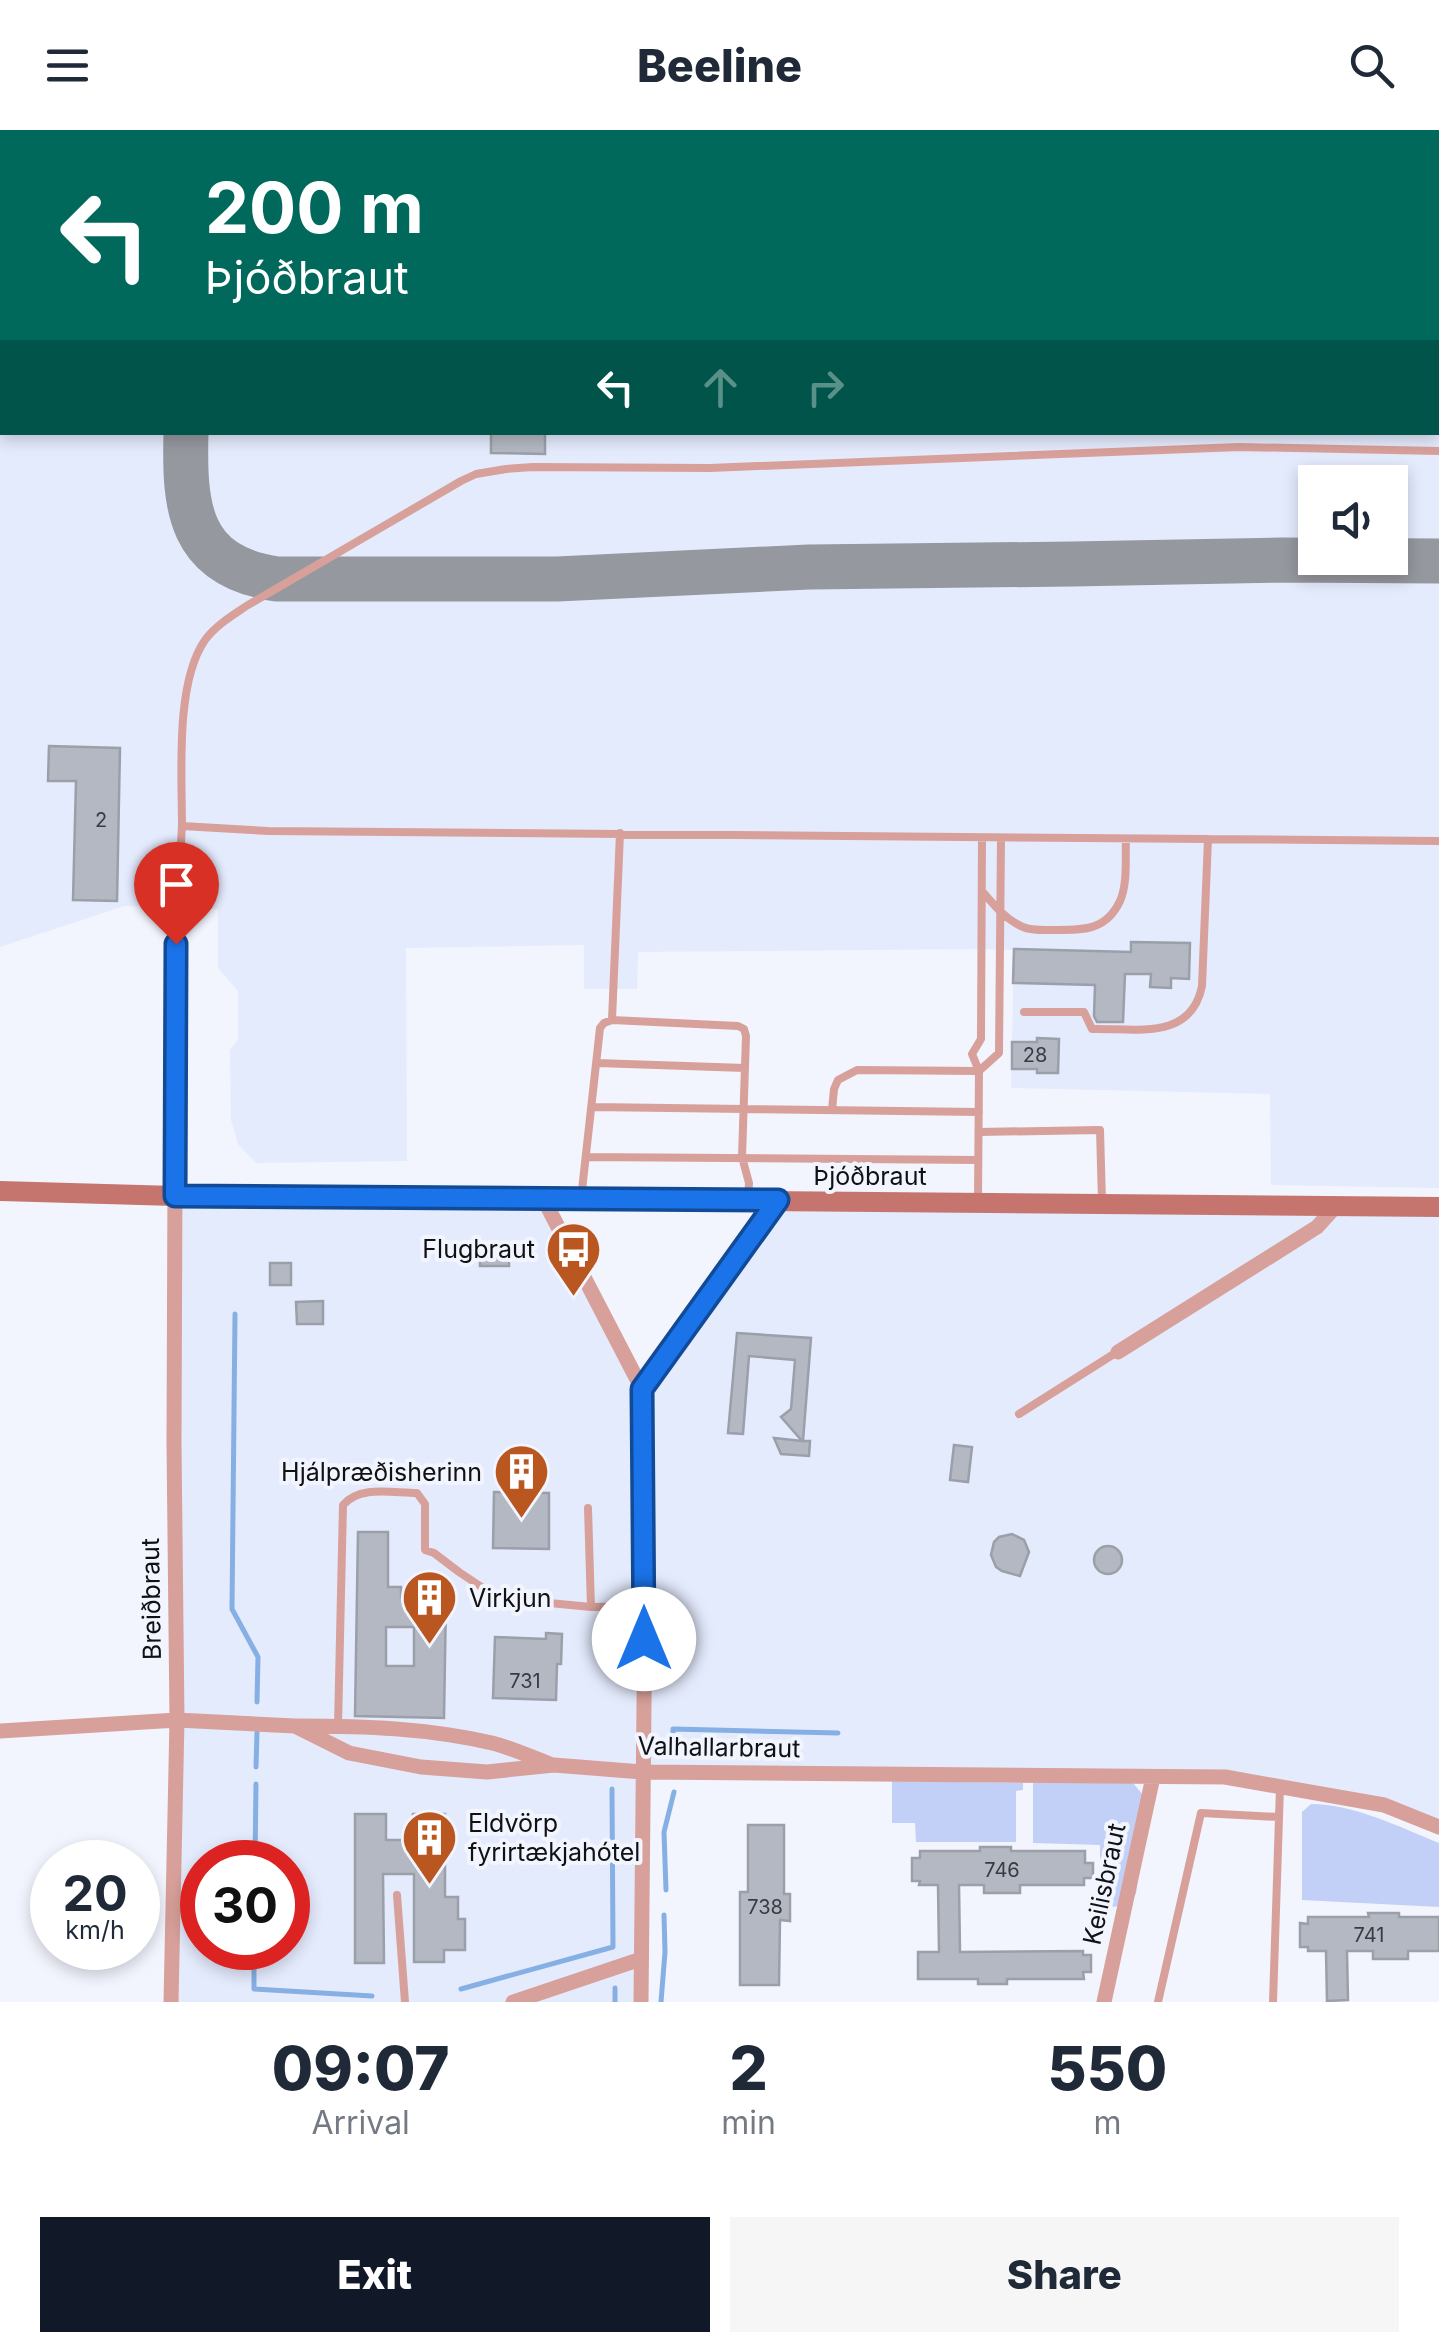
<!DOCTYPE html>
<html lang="en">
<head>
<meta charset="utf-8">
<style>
	body { margin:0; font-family:Inter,sans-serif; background:#f6f6f7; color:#1f2937; height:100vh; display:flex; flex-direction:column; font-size:38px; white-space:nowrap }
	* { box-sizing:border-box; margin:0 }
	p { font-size:32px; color:#747a83 }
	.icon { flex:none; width:55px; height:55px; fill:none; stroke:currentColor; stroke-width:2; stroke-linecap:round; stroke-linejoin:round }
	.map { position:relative; height:1872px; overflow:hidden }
	.panel { display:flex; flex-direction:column; background:#fff; flex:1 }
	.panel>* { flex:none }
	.top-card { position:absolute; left:0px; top:0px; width:1440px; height:305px; box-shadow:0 5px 15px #0003; background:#00695c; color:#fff; overflow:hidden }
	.tools { position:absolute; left:1298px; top:335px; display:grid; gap:20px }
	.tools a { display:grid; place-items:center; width:110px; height:110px; border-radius:0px; background:#fff; box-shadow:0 5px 15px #0003; font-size:50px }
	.speed { position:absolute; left:30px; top:1710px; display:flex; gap:20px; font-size:50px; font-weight:700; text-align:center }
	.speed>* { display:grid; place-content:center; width:130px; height:130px; border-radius:50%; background:#fff; box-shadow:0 5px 15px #0003; line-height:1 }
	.speed small { font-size:25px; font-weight:400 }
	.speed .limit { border:15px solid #d22; background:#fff; color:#111 }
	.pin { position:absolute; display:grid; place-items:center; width:85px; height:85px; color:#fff; margin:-102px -42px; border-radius:50% 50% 50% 0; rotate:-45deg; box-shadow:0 0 10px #0007 }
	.pin .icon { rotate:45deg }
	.me { position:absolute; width:110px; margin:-55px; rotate:0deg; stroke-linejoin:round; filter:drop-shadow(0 0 8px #0008) }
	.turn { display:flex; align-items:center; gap:35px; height:210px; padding:0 40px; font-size:45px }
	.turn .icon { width:130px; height:130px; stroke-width:2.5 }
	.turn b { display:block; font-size:70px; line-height:85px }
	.lanes { display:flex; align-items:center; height:95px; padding:0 40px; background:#0003; justify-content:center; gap:50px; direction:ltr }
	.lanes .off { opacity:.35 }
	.eta { display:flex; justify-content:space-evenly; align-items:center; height:170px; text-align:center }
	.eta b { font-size:60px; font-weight:800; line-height:70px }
	.action { display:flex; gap:20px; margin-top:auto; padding:20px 40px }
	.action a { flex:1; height:115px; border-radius:0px; background:#111827; color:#fff; font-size:40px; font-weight:800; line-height:115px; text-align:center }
	.action a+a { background:#f6f6f7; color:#1f2937 }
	header { display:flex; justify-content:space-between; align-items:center; height:130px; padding:0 40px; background:#fff; font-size:45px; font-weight:800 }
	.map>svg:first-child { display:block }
	.built { fill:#e4ebfd; fill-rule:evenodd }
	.green { fill:#c2d0f7 }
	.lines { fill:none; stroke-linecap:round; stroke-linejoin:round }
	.stream { stroke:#86afe4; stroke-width:5 }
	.taxiway { stroke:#96989f; stroke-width:45 }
	.building { fill:#b4b8c2; stroke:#9b9fa9; stroke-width:2.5; fill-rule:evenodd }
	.lane { stroke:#d8a09a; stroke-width:8 }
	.street { stroke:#d8a09a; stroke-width:15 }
	.secondary { stroke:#c5756e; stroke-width:20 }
	.route-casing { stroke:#114b97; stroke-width:25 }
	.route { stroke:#1a73e8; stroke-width:18 }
	.labels { text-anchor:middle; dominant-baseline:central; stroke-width:8; stroke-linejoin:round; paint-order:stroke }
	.number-label { font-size:20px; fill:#383b40 }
	.street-label { font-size:25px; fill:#0f1114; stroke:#f2f5fe }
	.poi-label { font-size:25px; fill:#0f1114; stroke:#f2f5fe; text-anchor:end }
</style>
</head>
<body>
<header><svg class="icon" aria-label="menu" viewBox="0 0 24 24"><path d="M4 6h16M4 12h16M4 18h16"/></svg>Beeline<svg class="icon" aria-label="search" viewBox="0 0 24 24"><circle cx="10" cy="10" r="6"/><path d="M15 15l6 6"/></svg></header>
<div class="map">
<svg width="1439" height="1872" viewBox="0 0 1439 1872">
	<rect width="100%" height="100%" fill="#f2f5fe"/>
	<path class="built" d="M 0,0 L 1439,0 L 1439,1058 L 1271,1055 L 1270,964 L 1011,958 L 1014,820 L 982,819 L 638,822 L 637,859 L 584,859 L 584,815 L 406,818 L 407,1031 L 256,1033 L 238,1014 L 231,990 L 230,920 L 238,910 L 238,861 L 218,838 L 218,779 L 124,776 L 0,817 ZM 2,2 L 1438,2 L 1438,302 L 2,302 ZM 1315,352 L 1390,352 L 1390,428 L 1315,428 Z
		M 175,1066 L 543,1068 L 642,1258 L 778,1070 L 1439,1077 L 1439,1697 L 1384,1675 L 1225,1647 L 643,1642 L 641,1872 L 171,1872 ZM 202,1732 L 288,1732 L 288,1818 L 202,1818 Z"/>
	<path class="green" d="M 892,1651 L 1023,1653 L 1023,1660 L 1016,1661 L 1016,1712 L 916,1712 L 915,1693 L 892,1693 Z
		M 1033,1653 L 1133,1653 L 1143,1665 L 1146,1682 L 1136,1764 L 1125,1776 L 1108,1777 L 1100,1762 L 1100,1715 L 1033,1713 Z
		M 1311,1674 C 1353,1674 1400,1697 1439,1713 L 1439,1777 L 1302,1770 L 1302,1682 Z"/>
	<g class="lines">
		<path class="stream" d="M 235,1184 L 232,1479 L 258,1527 L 257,1572
			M 673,1614 L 673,1599 L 838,1603
			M 256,1637 L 257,1602
			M 255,1732 L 256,1654
			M 666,1760 L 664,1702 L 674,1662
			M 254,1818 L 254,1859 L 372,1866
			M 615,1858 L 615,1872
			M 461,1859 L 613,1817 L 612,1659
			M 661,1872 L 665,1822 L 664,1785"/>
		<path class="taxiway" d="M 190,2 L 190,0
			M 186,302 C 184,377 188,436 277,449 L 557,449 L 809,437 L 1072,434 L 1281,430 L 1439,431"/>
	</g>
	<path class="building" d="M 491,302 L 545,302 L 545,324 L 491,323 Z
		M 49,616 L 120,618 L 117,771 L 73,770 L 76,651 L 48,651 Z
		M 1131,812 L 1190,813 L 1189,849 L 1171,848 L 1171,858 L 1150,857 L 1151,844 L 1125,844 L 1123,892 L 1097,892 L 1094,886 L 1095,855 L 1013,853 L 1014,819 L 1131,822 Z
		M 1037,908 L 1059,909 L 1058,943 L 1037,943 L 1037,939 L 1012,939 L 1012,912 L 1037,912 Z
		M 480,1120 L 509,1120 L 509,1136 L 480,1136 Z
		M 270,1133 L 291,1133 L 291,1155 L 270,1155 Z
		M 323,1171 L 323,1194 L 297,1194 L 296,1172 Z
		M 737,1203 L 811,1208 L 803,1311 L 810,1311 L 809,1326 L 781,1324 L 774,1308 L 802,1311 L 781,1287 L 791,1279 L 795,1230 L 749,1226 L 743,1304 L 728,1303 Z
		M 954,1315 L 972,1317 L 968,1352 L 950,1350 Z
		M 494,1362 L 549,1363 L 549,1419 L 493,1418 Z
		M 358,1402 L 388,1402 L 388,1457 L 401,1457 L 401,1467 L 446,1467 L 444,1588 L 355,1586 ZM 386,1497 L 414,1497 L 414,1536 L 386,1536 Z
		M 1012,1404 L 1024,1410 L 1029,1422 L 1020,1446 L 1002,1441 L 996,1437 L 991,1425 L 994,1412 L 999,1407 Z
		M1094 1430a14 14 0 1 1 28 0a14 14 0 1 1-28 0Z
		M 546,1503 L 562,1504 L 561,1534 L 557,1534 L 556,1570 L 493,1568 L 495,1507 L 546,1509 Z
		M 355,1684 L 386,1684 L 386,1710 L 413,1710 L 413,1684 L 445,1684 L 445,1767 L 458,1767 L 458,1789 L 465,1789 L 465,1820 L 444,1820 L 444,1832 L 414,1832 L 414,1744 L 383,1744 L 384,1833 L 355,1833 Z
		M 748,1695 L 784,1695 L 784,1764 L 790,1764 L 790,1791 L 780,1790 L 779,1855 L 740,1855 L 740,1762 L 748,1762 Z
		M 980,1717 L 1011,1717 L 1011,1721 L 1085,1721 L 1085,1733 L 1093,1733 L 1093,1748 L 1084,1748 L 1084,1755 L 1020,1755 L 1020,1763 L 984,1763 L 984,1755 L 959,1755 L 960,1822 L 1083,1821 L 1083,1825 L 1091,1825 L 1091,1842 L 1083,1842 L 1084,1849 L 1007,1849 L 1007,1854 L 978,1854 L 978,1849 L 918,1849 L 918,1822 L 939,1822 L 938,1755 L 919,1755 L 920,1751 L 912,1751 L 912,1728 L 920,1728 L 920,1721 L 980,1721 Z
		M 1368,1783 L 1399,1783 L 1399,1787 L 1439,1787 L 1439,1821 L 1408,1821 L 1408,1829 L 1373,1829 L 1373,1821 L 1347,1821 L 1348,1870 L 1327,1871 L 1326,1821 L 1308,1821 L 1308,1817 L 1300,1817 L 1300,1793 L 1308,1794 L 1308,1787 L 1369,1787 Z"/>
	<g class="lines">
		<path class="lane" d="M 1255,2 L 1255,0
			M 1421,2 L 1421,0
			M 1438,111 L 1439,111
			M 0,286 L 2,286
			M 1439,321 L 1239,317 L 710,338 L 533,337 L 506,339 L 476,344 L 461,351 L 248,475 C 233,485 216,495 205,510 C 175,553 182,645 182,696 L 268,701 L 1439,711
			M 982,761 C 994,775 1006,790 1023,797 C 1032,801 1044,800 1054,800 C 1083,800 1106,801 1120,771 C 1128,753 1125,728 1126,709
			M 177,776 L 182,696
			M 1024,882 L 1084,882 L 1092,899 C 1136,898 1191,911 1202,856 L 1208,709
			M 612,890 L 620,703
			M 597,933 L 745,938
			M 592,977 L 979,982
			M 832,980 L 834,959 L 838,950 L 857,940 L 979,941 L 999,923 L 1001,708
			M 979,1002 L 1100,1000 L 1102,1072
			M 586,1027 L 978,1030
			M 581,1069 L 600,898 L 604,893 L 612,890 L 738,896 L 744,899 L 746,906 L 742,1027 L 749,1053 L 748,1069
			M 978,1069 L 979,941 L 972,924 L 981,909 L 982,708
			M 1019,1284 L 1117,1222
			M 588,1378 L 591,1477
			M 338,1596 L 343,1375 C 360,1355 392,1363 417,1363 L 425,1374 L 425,1420 L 434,1423 L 459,1442 L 498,1468 L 591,1477 L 645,1476
			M 397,1765 L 405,1872
			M 1158,1872 L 1201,1683 L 1279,1687
			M 1273,1872 L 1280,1657"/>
		<path class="street" d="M 543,1068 L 642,1259 L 645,1476 L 641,1872
			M 1118,1222 L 1317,1097 L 1337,1075
			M 642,1259 L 778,1070
			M 298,1596 C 364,1596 427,1598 492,1613 C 512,1618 531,1627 550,1634
			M 0,1601 L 177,1590 L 295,1596 L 349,1623 L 421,1637 L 487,1642 L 554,1635 L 642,1642 L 1225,1647 L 1384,1675 L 1439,1697
			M 171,1872 L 177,1590 L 174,1313 L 176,778
			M 513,1872 L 641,1829
			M 1104,1872 L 1153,1647"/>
		<path class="secondary" d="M 0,1061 L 175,1066 L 1439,1077"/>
	</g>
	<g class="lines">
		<defs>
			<path id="route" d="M 176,814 L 175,1066 L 778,1070 L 642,1259 L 644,1509"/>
		</defs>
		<use href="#route" class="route-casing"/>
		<use href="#route" class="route"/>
	</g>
	<defs>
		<symbol id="bus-pin" viewBox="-11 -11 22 30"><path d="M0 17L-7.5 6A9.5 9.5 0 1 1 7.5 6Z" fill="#ba5620" stroke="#f2f5fe"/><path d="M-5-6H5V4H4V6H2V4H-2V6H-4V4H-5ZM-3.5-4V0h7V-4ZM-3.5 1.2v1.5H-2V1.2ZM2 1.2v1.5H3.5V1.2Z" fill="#fff"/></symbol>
		<symbol id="building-pin" viewBox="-11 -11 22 30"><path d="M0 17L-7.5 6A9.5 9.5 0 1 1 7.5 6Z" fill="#ba5620" stroke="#f2f5fe"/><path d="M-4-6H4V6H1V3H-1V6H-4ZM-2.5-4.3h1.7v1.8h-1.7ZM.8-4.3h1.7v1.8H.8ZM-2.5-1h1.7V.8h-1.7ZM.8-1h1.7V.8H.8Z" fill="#fff"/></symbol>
	</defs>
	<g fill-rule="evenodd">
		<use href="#bus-pin" x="542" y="1088" width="63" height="86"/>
		<use href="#building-pin" x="490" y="1310" width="63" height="86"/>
		<use href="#building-pin" x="398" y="1436" width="63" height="86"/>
		<use href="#building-pin" x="398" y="1676" width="63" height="86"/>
	</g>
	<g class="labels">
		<g class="number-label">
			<text x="101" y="690">2</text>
			<text x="1035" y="925">28</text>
			<text x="525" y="1551">731</text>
			<text x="1002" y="1740">746</text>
			<text x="765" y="1777">738</text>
			<text x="1369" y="1805">741</text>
		</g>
		<g class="street-label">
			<text x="870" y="1046">Þjóðbraut</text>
			<text transform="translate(151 1469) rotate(-91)">Breiðbraut</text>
			<text transform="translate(719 1617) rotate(1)">Valhallarbraut</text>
			<text transform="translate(1104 1754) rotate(-78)">Keilisbraut</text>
		</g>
		<g class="poi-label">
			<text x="535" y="1119">Flugbraut</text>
			<text x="482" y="1342">Hjálpræðisherinn</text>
			<text x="469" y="1468" text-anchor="start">Virkjun</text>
			<text x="468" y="1693" text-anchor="start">Eldvörp<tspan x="468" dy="29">fyrirtækjahótel</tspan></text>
		</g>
	</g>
</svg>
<div class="tools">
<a><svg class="icon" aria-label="sound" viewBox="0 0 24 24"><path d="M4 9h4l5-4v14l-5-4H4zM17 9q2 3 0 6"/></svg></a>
</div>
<div class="speed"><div>20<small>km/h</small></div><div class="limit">30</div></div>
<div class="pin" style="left:176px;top:814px;background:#d93025"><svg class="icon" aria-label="arrive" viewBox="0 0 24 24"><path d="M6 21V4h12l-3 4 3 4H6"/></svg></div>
<svg class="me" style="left:644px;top:1509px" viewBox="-20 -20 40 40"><circle r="19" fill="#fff"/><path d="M0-13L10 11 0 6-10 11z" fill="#1a73e8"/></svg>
<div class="top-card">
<div class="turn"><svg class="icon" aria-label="left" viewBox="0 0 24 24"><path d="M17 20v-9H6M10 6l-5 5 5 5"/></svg><div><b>200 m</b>Þjóðbraut</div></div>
<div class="lanes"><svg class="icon" aria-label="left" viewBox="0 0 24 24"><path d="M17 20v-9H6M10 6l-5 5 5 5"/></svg><svg class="icon off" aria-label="ahead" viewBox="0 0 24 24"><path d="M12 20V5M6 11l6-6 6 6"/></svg><svg class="icon off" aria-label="right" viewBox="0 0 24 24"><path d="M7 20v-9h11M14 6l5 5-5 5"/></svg></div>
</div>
</div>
<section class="panel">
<div class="eta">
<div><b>09:07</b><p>Arrival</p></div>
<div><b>2</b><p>min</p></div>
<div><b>550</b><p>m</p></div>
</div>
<div class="action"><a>Exit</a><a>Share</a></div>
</section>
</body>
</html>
